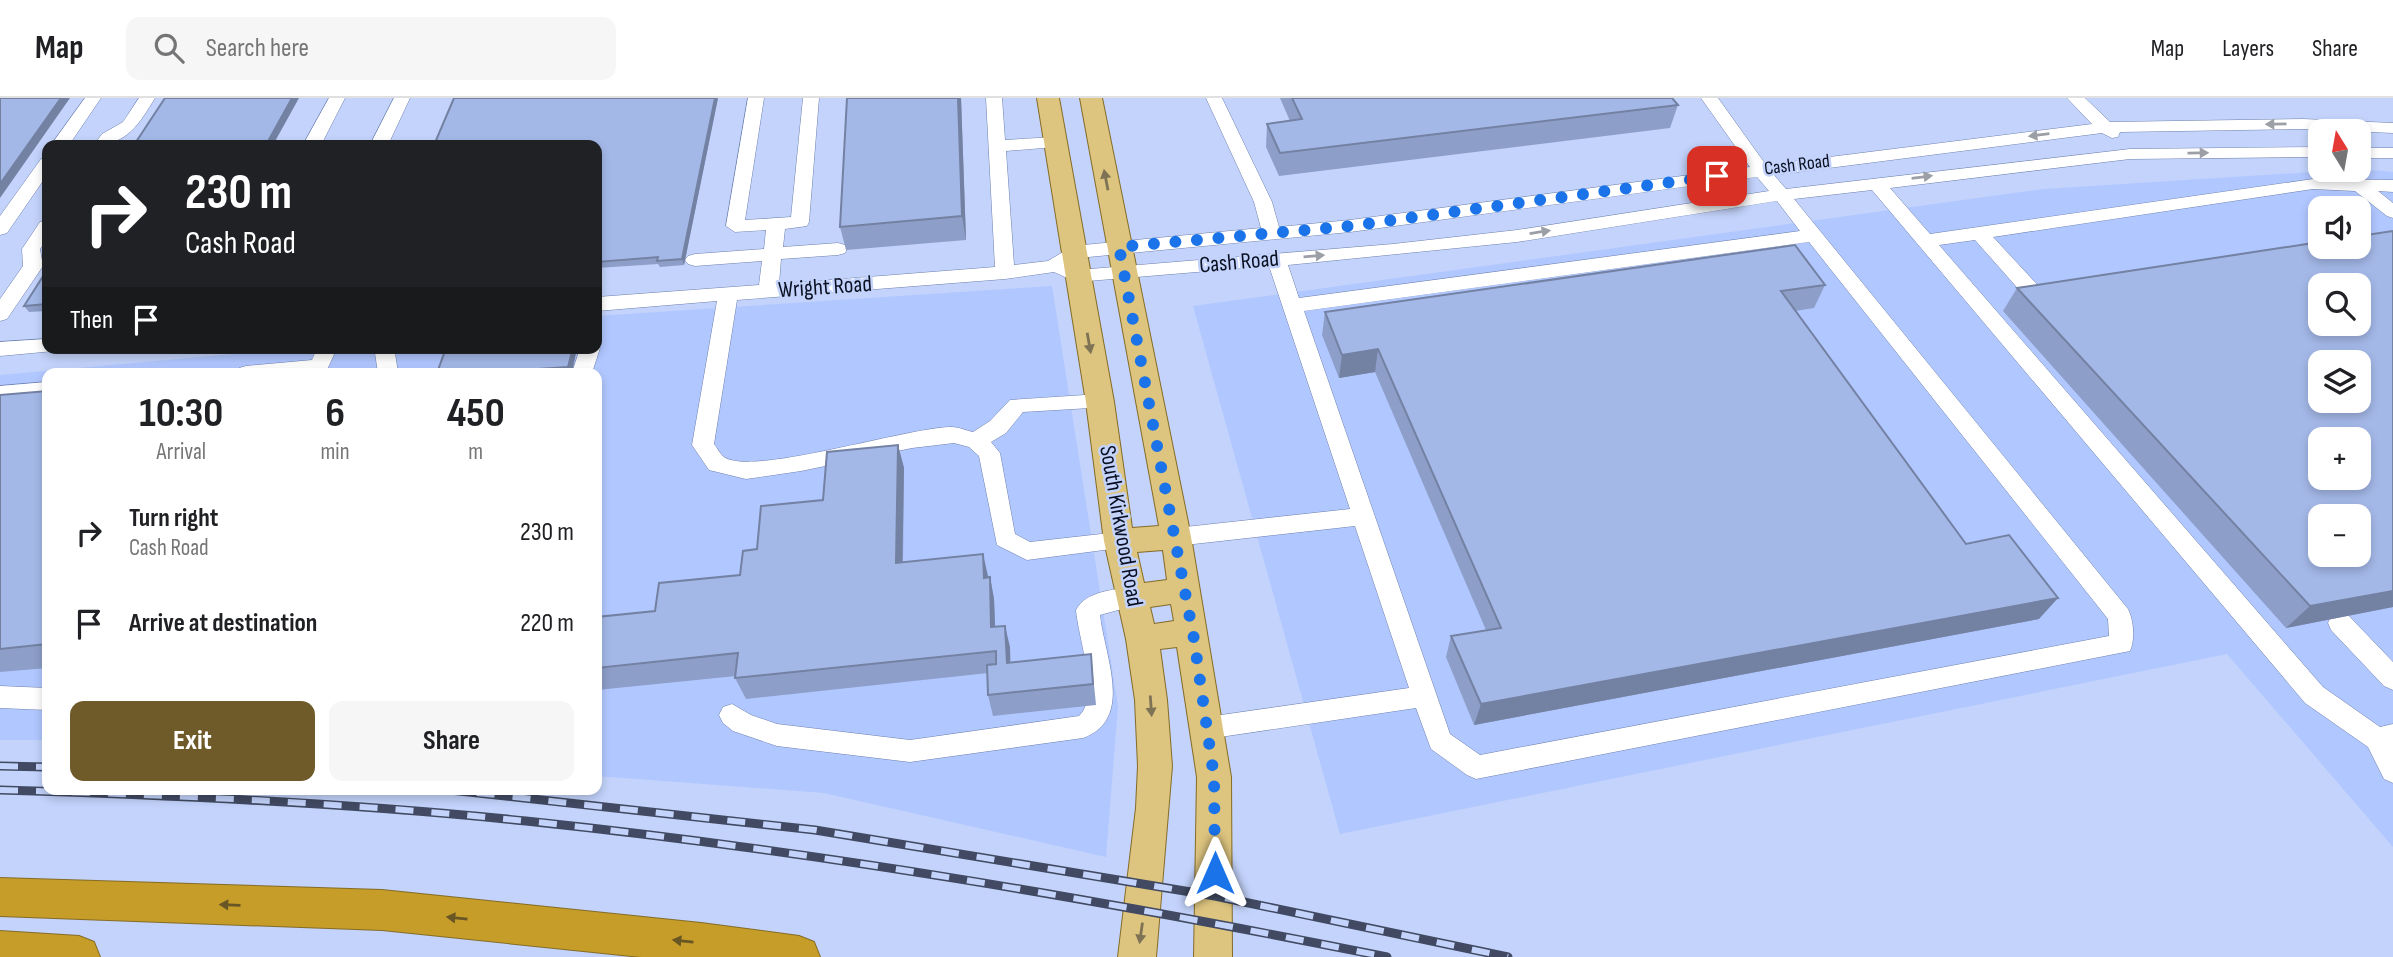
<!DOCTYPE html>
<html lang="en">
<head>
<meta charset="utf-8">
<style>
	body { margin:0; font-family:"Sofia Sans Condensed",sans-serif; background:#f6f6f6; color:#202124; height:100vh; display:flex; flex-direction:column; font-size:26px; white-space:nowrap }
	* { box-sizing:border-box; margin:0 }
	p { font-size:23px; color:#757577 }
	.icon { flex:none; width:38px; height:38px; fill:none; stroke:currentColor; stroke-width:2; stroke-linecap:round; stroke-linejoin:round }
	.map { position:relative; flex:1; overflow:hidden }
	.details { position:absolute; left:42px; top:270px; width:560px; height:427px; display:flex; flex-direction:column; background:#fff; border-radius:14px; box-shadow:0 4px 10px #0003 }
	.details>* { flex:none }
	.hud { position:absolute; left:42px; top:42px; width:560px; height:214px; border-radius:14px; box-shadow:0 4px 10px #0003; background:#202124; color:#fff; overflow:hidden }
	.needle { width:46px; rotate:349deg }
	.tools { position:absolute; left:2308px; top:21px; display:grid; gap:14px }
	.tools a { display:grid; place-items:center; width:63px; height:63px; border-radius:14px; background:#fff; box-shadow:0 4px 10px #0003; font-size:35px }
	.pin { position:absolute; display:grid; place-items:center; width:60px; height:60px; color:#fff; margin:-30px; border-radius:14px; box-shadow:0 4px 10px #0006 }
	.me { position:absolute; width:77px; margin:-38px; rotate:0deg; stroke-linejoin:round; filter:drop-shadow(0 0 5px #0008) }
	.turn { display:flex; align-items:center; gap:24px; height:147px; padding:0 28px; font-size:32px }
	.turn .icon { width:91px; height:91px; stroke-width:2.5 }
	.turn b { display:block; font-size:49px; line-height:60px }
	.then { display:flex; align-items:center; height:66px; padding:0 28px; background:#0003; gap:14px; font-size:26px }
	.eta { display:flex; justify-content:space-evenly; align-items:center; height:119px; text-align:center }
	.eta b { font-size:42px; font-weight:700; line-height:49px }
	.cta { display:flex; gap:14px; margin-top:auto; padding:14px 28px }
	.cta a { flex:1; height:80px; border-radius:14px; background:#6f5b2a; color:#fff; font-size:28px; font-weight:700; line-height:80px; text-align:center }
	.cta a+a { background:#f6f6f6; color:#202124 }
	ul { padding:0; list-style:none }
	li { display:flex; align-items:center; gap:21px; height:91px; padding:0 28px }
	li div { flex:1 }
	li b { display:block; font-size:26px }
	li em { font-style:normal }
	header { display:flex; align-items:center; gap:42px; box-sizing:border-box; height:98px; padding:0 35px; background:#fff; border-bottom:2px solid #e0e0e0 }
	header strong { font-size:33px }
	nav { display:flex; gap:38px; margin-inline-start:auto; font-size:24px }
	.search { width:490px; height:63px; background:#f6f6f6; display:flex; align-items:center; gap:18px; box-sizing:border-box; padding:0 24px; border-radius:14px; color:#757577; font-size:26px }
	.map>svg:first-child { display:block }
	.built { fill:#b1c7ff; fill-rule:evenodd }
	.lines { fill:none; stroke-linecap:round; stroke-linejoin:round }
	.minor-casing { stroke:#6e80ad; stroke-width:1 }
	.major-casing { stroke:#846c26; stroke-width:2 }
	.highway-casing { stroke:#846c26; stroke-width:2 }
	.minor { fill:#fff; fill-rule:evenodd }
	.major { fill:#ddc47f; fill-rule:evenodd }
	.highway { fill:#c69d29; fill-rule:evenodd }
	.rail-casing { stroke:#414a62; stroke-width:9 }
	.rail { stroke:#c3d3fb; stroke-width:6; stroke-dasharray:18; stroke-linecap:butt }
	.wall { fill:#8d9ec8 }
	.shaded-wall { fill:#7381a2 }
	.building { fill:#a4b8e8; stroke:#7381a2; stroke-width:2; fill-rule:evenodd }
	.oneway { fill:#9d9fa6 }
	.oneway2 { fill:#7e7355 }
	.oneway3 { fill:#685625 }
	.route { stroke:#1a73e8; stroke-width:12; stroke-dasharray:0 21.6 }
	.labels { text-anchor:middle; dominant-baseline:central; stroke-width:5; stroke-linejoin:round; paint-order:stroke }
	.far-street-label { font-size:19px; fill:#0a1021; stroke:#c3d3fb }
	.street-label { font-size:23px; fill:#0a1021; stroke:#c3d3fb }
</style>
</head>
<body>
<header>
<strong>Map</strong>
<div class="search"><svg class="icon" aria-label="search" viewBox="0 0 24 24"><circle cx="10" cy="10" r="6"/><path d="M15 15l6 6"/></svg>Search here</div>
<nav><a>Map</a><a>Layers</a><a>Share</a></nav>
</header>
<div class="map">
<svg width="2393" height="859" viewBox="0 0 2393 859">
	<rect width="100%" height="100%" fill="#c3d3fb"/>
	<path class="built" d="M 2359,71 L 2393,74 L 2393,749 L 2227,556 L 1340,736 L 1193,208 L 2044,91 ZM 2320,110 L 2359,110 L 2359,149 L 2320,149 ZM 2320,187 L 2359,187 L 2359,226 L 2320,226 ZM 2320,264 L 2359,264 L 2359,303 L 2320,303 ZM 2320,341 L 2359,341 L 2359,380 L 2320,380 ZM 2320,418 L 2359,418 L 2359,457 L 2320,457 Z
		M 1052,188 L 1118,608 L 1106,759 L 824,695 L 597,678 L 597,275 L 47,275 L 47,642 L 0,642 L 0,277 L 301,250 L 597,250 L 597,218 Z"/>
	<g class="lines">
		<defs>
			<path id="minor" d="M 85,0 L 101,0 L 69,47 L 51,47 Z
				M 139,0 L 155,0 C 139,26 127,47 94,47 L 102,36 L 123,24 Z
				M 329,0 L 345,0 L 321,47 L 303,47 Z
				M 394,0 L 410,0 L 388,47 L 370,47 Z
				M 748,0 L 764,0 L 745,122 L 791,119 L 803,0 L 819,0 L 809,124 L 807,128 L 785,131 L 783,149 L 838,145 L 845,147 L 847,151 L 845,155 L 838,157 L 781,161 L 779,186 L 995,169 L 986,0 L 1002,0 L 1005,42 L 1055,39 L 1064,44 L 1055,49 L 1006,53 L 1014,167 L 1048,163 L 1073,148 L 1261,130 L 1254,104 L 1206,0 L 1222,0 L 1272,104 L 1279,129 L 1350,122 L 1750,69 L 1701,0 L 1718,0 L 1766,67 L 2092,26 L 2067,0 L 2085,0 L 2110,24 L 2303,21 L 2393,25 L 2393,35 L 2303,31 L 2120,34 L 2118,39 L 2112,40 L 2102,35 L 1774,77 L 1786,91 L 2130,51 L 2320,49 L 2320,59 L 2130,61 L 1890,90 L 1930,136 L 2313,81 L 2393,82 L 2393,94 L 2378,93 L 2393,105 L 2393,120 L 2387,118 L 2355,93 L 2313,91 L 1993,139 L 2044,194 L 2047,199 L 2044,204 L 2030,204 L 1975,142 L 1939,147 L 2323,589 L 2380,629 L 2393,626 L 2393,685 L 2384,681 L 2368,649 L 2305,605 L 1872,92 L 1794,101 L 2128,511 C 2134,523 2135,542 2130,553 L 1476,681 L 1467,677 L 1431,651 L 1416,610 L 1207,641 L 1198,638 L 1194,630 L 1198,622 L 1207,619 L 1409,590 L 1355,428 L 1176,448 L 1168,445 L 1165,439 L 1168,433 L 1176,430 L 1350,411 L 1269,168 L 1076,184 L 1054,174 L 1005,181 L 737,202 L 714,346 C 717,350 720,356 724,359 C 751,379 908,329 952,329 C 959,329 967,333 973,334 L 990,323 L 1010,302 L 1100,296 L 1107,299 L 1110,304 L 1107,309 L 1023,314 L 1006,335 L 991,344 L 1000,355 L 1015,436 L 1030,444 L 1119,434 L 1127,437 L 1130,443 L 1127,449 L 1027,462 L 997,447 L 979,358 L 969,349 L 954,345 L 912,350 L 801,373 L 746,381 L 709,372 L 692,347 L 717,203 L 597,213 L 597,199 L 759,187 L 762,163 L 695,168 L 688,166 L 685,162 L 688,158 L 695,156 L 764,151 L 766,132 L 735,134 L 726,128 ZM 1757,79 L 1769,93 L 1517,132 L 1393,146 L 1078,172 L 1067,167 L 1078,160 L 1350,134 ZM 1777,103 L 1800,133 L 1299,200 L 1288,167 L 1517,144 ZM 1809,144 L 2108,521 L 2109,538 L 1480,657 L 1450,636 L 1304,213 Z
				M 2359,50 L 2393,50 L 2393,60 L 2359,60 Z
				M 47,60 L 47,77 L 7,135 L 0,137 L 0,118 L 41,61 Z
				M 47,122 L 47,141 L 40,151 L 43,168 L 7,221 L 0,223 L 0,201 L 23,168 L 22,151 L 40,124 Z
				M 47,241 L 47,250 L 56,250 L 54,253 L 0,258 L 0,244 Z
				M 597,245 L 600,250 L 592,275 L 572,275 L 580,250 L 597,250 Z
				M 317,250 L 337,250 L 326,274 L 236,275 L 239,270 L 246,268 L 312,262 Z
				M 377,250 L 397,250 L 395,255 L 398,275 L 378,275 L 375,255 Z
				M 47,284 L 47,298 L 0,302 L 0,288 Z
				M 1132,489 L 1140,492 L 1144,499 L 1140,506 L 1100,517 C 1104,557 1135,621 1083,640 L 910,664 L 777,648 L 733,633 L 723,625 L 719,617 L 723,609 L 732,606 L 751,617 L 777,626 L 910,642 L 1079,618 C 1100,599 1078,539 1076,512 C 1086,493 1113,492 1132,489 Z
				M 2340,515 L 2349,518 L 2393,564 L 2393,592 L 2384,588 L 2331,532 L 2328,525 L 2331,518 Z
				M 0,588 L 47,590 L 47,612 L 0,610 Z"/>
			<path id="major" d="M 1037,0 L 1059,0 L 1114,304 L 1132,430 L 1159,428 L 1080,0 L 1102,0 L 1191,439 L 1231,679 L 1232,859 L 1194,859 L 1197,679 L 1177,549 L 1160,551 L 1167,602 L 1172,668 L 1156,859 L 1118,859 L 1136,710 L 1138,668 L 1135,602 L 1126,541 L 1104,443 L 1086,304 ZM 1163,452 L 1167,482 L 1144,485 L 1137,454 ZM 1171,506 L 1174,523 L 1154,526 L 1150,509 Z"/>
			<path id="highway" d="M 0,780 L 382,792 L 701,825 L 799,838 L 814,844 L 820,859 L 641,859 L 382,832 L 0,818 Z
				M 0,833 L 79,838 L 94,844 L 100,859 L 0,859 Z"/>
		</defs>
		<use href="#minor" class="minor-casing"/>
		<use href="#major" class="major-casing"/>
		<use href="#highway" class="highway-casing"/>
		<use href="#minor" class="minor"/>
		<use href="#major" class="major"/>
		<use href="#highway" class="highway"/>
		<defs>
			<path id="rail" d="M 0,668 L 47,669
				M 441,691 L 815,732 L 1215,798 L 1508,859
				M 0,692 C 176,697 351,705 526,723 C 816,753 1102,802 1387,859"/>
		</defs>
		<use href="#rail" class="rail-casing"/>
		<use href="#rail" class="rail"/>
	</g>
	<path class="wall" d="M 718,0 L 684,167 L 660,169 L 658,166 L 597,170 L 597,47 Z
		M 847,0 L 961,0 L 966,142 L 846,152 L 840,129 Z
		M 1280,0 L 1672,0 L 1678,7 L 1670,30 L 1279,78 L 1266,49 L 1267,26 L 1290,23 Z
		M 47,172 L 47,213 L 29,214 L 24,208 Z
		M 1825,187 L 1814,210 L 1795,213 L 1966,446 L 2039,521 L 1474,627 L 1446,559 L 1451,538 L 1486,532 L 1375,274 L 1339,280 L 1322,237 L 1325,214 Z
		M 2017,190 L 2393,509 L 2286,530 L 2003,213 Z
		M 533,250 L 575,250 L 576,254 L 572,275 L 437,275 L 501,253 Z
		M 47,293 L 47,570 L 0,574 L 0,297 Z
		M 898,347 L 904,370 L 903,464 L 990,479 L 994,501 L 995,529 L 1010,549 L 1010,565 L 1091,556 L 1096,607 L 993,618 L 988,597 L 988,575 L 746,601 L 735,580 L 736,578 L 597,592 L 597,519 L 655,513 L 740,477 L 757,451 Z"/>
	<path class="shaded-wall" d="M 61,0 L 70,0 L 0,100 L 0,86 Z
		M 292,0 L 299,0 L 273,47 L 266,47 Z
		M 715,0 L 718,0 L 684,167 L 682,161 Z
		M 958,0 L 961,0 L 966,142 L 962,118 Z
		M 573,250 L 575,250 L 576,254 L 572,275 L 568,269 Z
		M 1378,251 L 1375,274 L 1339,280 L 1342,257 Z
		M 898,347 L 904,370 L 902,487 L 896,465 Z
		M 983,456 L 988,478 L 989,502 L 984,480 Z
		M 990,479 L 994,501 L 996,551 L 991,529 Z
		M 2393,493 L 2393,509 L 2286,530 L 2310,508 Z
		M 2058,500 L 2039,521 L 1474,627 L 1481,606 Z
		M 1005,528 L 1010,549 L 1011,586 L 1007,565 Z"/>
	<path class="building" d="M 0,0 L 61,0 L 0,86 Z
		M 165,0 L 292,0 L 266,47 L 134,47 Z
		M 454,0 L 715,0 L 682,161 L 657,163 L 658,159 L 597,164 L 597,47 L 434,47 Z
		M 847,0 L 958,0 L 962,118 L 840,129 Z
		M 1292,0 L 1672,0 L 1678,7 L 1280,55 L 1267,26 L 1302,21 Z
		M 2393,133 L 2393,493 L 2310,508 L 2017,190 L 2320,144 L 2320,149 L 2359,149 L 2359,138 ZM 2320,187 L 2359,187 L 2359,226 L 2320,226 ZM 2320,264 L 2359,264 L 2359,303 L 2320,303 ZM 2320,341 L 2359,341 L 2359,380 L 2320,380 ZM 2320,418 L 2359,418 L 2359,457 L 2320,457 Z
		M 1795,147 L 1825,187 L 1781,193 L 1966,446 L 2009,437 L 2058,500 L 1481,606 L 1451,538 L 1501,530 L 1378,251 L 1342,257 L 1325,214 Z
		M 47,172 L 47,206 L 24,208 Z
		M 446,250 L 496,250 L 495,253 L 533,250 L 573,250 L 568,269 L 479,275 L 437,275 Z
		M 47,293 L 47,546 L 0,551 L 0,297 Z
		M 898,347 L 896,465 L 983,456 L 984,480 L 990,479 L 991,529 L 1005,528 L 1007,565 L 1091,556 L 1093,586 L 988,597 L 987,567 L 996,566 L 996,553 L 735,580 L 738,555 L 597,570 L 597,519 L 655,513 L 659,485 L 740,477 L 743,453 L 757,451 L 761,408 L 823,402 L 827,354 Z"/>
	<defs><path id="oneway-solid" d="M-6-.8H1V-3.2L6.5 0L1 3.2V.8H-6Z" transform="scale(1.75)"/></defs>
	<g class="oneway">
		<use href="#oneway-solid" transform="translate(2276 26) rotate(179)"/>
		<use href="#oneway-solid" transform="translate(2039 37) rotate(173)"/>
		<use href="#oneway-solid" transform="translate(2198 55) rotate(-1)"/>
		<use href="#oneway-solid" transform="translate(1922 79) rotate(-7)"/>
		<use href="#oneway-solid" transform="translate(1540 134) rotate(-9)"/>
		<use href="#oneway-solid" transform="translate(1314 158) rotate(-5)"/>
	</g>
	<g class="oneway2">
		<use href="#oneway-solid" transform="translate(1106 82) rotate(-101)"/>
		<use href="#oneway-solid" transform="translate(1089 245) rotate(80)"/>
		<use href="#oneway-solid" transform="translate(1151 608) rotate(86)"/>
		<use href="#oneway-solid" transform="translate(1141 835) rotate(98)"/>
	</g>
	<g class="oneway3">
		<use href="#oneway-solid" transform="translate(230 807) rotate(-178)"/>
		<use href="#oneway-solid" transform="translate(457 820) rotate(-174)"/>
		<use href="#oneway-solid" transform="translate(683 843) rotate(-174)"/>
	</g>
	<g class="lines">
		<path class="route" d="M 1215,775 L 1214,679 L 1194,541 L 1119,149 L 1350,128 L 1717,78"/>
	</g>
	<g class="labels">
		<g class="far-street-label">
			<text transform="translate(1797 67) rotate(-7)">Cash Road</text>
		</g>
		<g class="street-label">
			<text transform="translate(1239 164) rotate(-5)">Cash Road</text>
			<text transform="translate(825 189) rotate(-4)">Wright Road</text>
			<text transform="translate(1121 428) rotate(80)">South Kirkwood Road</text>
		</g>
	</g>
</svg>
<div class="tools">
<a><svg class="needle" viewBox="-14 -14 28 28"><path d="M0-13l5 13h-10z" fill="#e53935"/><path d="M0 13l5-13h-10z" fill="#757577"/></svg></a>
<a><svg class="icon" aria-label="sound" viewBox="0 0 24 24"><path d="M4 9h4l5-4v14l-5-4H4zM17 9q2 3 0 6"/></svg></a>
<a><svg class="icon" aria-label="search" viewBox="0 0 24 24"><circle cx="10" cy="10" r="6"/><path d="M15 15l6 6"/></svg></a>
<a><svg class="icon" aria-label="layers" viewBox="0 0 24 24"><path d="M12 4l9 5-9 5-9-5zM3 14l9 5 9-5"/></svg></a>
<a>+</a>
<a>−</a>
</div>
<div class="pin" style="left:1717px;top:78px;background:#d93025"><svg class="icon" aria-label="arrive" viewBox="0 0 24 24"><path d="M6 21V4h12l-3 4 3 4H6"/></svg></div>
<svg class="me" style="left:1215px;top:775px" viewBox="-20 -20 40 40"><path d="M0-17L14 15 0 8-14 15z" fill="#1a73e8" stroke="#fff" stroke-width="4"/></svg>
<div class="hud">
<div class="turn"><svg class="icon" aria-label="right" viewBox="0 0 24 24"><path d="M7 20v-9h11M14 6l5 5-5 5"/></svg><div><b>230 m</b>Cash Road</div></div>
<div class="then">Then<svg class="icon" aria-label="arrive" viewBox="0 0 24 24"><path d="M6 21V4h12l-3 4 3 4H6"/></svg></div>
</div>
<section class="details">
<div class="eta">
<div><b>10:30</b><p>Arrival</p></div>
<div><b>6</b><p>min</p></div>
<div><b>450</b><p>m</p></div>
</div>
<ul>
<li><svg class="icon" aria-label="right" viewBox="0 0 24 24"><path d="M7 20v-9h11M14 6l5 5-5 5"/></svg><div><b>Turn right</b><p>Cash Road</p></div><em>230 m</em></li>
<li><svg class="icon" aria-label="arrive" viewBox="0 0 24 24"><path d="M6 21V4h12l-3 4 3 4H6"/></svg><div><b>Arrive at destination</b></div><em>220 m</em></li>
</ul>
<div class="cta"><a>Exit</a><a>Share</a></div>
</section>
</div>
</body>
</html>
